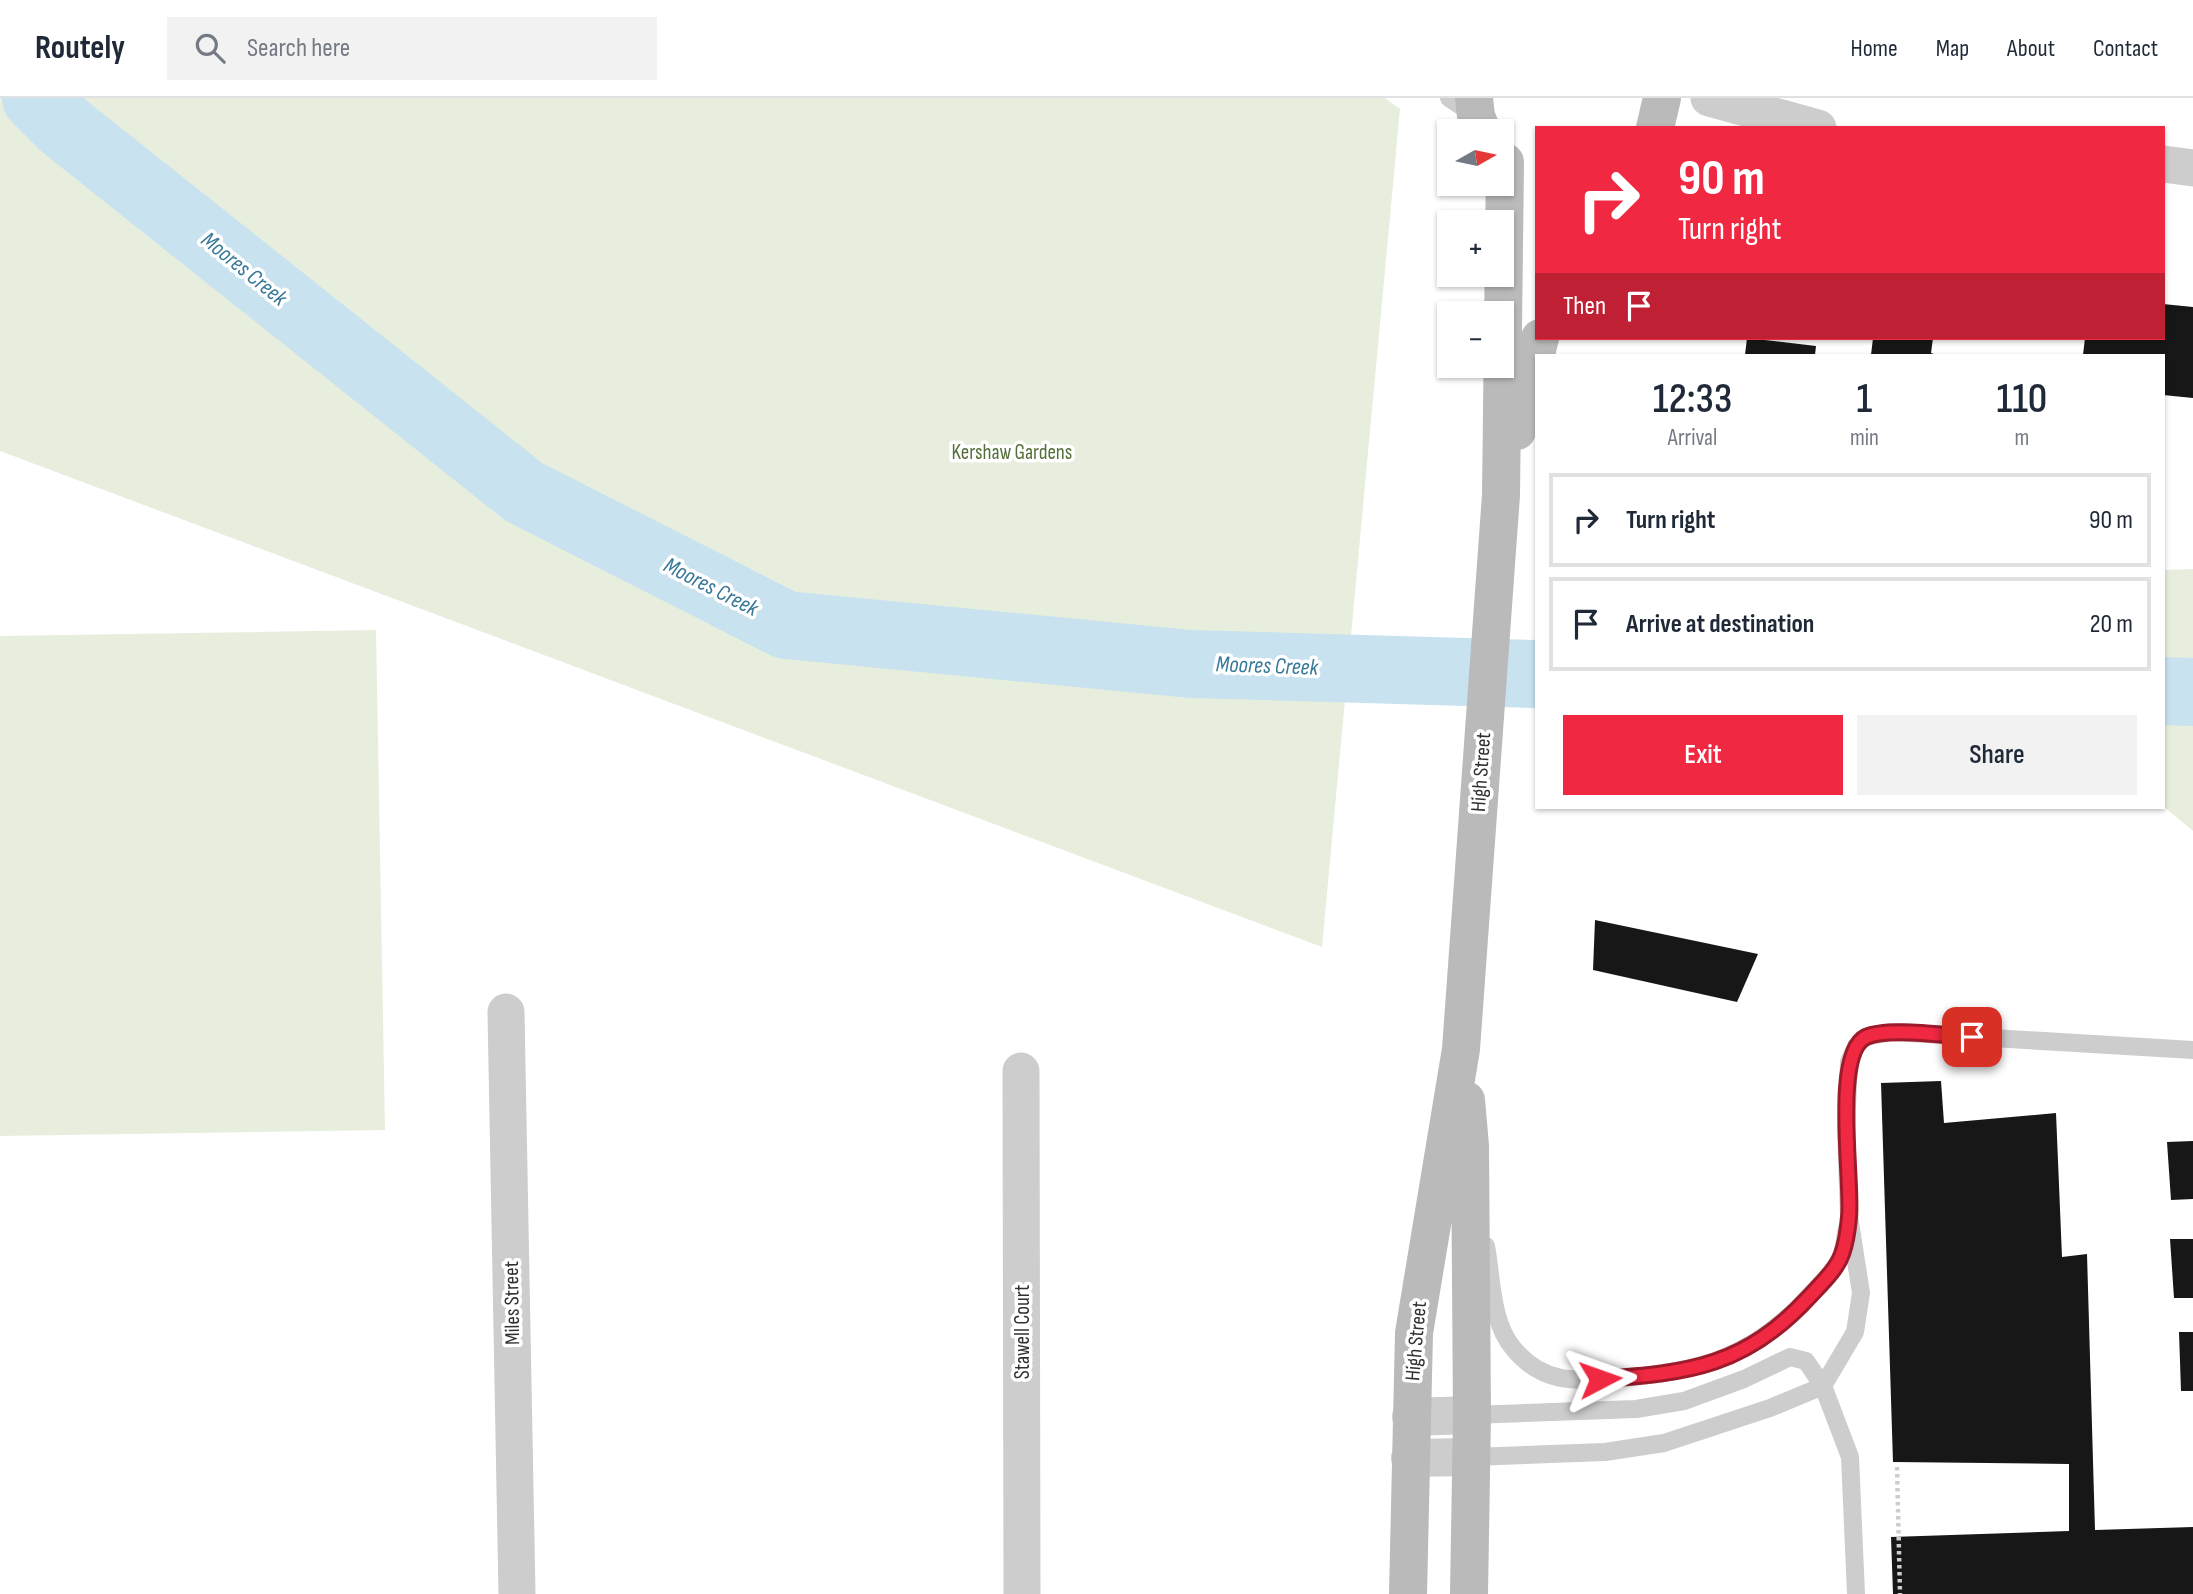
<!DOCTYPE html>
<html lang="en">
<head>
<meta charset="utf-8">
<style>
	body { margin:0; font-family:"Sofia Sans Condensed",sans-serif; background:#f2f2f3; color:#1f2937; height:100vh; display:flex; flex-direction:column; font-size:26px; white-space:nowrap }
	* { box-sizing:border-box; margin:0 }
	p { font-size:23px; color:#747a83 }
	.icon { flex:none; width:38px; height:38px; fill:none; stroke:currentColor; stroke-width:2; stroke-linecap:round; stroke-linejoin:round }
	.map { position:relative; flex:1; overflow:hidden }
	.drawer { position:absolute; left:1535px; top:256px; width:630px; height:455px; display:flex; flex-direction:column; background:#fff; border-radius:0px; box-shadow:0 2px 5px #0004 }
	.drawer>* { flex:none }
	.guide { position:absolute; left:1535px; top:28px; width:630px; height:214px; border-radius:0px; box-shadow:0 2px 5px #0004; background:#f12841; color:#fff; overflow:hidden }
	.needle { width:46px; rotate:81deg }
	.tools { position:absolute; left:1437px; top:21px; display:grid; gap:14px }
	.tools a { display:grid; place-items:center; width:77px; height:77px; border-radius:0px; background:#fff; box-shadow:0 2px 5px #0004; font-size:35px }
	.pin { position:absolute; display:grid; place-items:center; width:60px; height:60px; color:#fff; margin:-30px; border-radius:14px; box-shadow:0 4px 10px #0006 }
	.me { position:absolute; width:77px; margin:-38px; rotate:86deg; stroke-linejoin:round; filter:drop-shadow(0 0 5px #0008) }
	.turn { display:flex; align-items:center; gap:24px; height:147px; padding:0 28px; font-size:32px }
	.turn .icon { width:91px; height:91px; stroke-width:2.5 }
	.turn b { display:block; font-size:49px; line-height:60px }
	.then { display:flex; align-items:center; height:66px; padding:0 28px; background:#0003; gap:14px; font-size:26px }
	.eta { display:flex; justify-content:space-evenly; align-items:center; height:119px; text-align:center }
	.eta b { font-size:42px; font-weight:600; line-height:49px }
	.button { display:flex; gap:14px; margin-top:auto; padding:14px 28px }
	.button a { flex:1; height:80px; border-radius:0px; background:#f12841; color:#fff; font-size:28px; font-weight:600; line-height:80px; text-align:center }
	.button a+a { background:#f2f2f3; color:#1f2937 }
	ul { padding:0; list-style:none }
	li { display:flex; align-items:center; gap:21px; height:94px; margin:0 14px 10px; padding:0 14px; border:4px solid #e0e1e3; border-radius:0px }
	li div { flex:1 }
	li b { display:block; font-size:26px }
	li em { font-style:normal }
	header { display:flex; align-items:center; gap:42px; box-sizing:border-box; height:98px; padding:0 35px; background:#fff; border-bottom:2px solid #e0e1e3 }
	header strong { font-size:33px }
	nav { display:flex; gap:38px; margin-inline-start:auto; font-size:24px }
	.search { width:490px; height:63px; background:#f2f2f3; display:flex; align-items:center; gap:18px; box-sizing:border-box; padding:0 24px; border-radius:0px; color:#747a83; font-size:26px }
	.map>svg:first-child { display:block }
	.green { fill:#e7eedd }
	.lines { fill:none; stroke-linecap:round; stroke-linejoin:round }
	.river { stroke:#c8e2ef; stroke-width:68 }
	.building { fill:#171717 }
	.path { stroke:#cdcdcd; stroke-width:4.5; stroke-dasharray:3.5 3.5; stroke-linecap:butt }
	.service { stroke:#cdcdcd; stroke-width:18 }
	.minor { stroke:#cdcdcd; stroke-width:37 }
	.tertiary { stroke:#cdcdcd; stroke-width:38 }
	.secondary { stroke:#bababa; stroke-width:38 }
	.route-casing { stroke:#9d1a2a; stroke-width:18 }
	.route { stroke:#f12841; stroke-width:12 }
	.labels { text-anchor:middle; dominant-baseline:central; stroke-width:7; stroke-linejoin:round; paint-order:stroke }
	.park-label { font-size:21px; fill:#556f3a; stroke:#fff }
	.street-label { font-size:21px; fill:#303030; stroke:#fff }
	.water-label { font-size:23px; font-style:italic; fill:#387898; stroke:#fff }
</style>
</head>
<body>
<header>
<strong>Routely</strong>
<div class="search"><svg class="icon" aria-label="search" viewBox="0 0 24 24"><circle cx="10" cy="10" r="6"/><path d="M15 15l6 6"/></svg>Search here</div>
<nav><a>Home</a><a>Map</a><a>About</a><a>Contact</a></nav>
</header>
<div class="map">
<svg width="2193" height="1496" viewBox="0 0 2193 1496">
	<rect width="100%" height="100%" fill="#fff"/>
	<path class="green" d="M 0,0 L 1385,0 L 1400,11 L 1322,849 L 0,353 Z
		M 2193,471 L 2193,733 L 2163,708 L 2163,472 Z
		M 376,532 L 385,1032 L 0,1038 L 0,538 Z"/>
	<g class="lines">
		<path class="river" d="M 36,0 L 64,28 L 524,394 L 786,527 L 1191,566 L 1536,576
			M 2163,593 L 2193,594"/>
	</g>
	<path class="building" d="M 2163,206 L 2193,209 L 2193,300 L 2163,297 L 2163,257 L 2083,257 L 2085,240 L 2163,240 Z
		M 1747,240 L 1816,248 L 1815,257 L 1745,257 Z
		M 1873,240 L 1933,240 L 1931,255 L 1937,257 L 1871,257 Z
		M 1595,822 L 1758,856 L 1737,904 L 1593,872 Z
		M 1941,983 L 1944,1025 L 2056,1015 L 2062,1159 L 2087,1156 L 2095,1432 L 2193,1429 L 2193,1496 L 1893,1496 L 1891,1439 L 2069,1433 L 2069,1366 L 1893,1364 L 1881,985 Z
		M 2193,1043 L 2193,1101 L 2171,1102 L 2167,1044 Z
		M 2170,1141 L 2193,1141 L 2193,1200 L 2174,1200 Z
		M 2179,1234 L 2193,1234 L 2193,1293 L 2181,1293 Z"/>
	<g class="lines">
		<path class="path" d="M 1897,1369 L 1900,1496"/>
		<path class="service" d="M 1449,0 L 1473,16
			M 1486,1148 C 1492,1180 1491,1224 1513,1250 C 1543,1287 1577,1283 1620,1280 C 1700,1274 1754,1259 1809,1198 C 1820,1186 1836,1172 1842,1156 C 1845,1148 1845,1138 1847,1130
			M 1472,1317 L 1636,1311 L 1684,1303 L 1744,1281 L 1790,1259 L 1806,1263 L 1823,1288 L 1850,1359 L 1856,1496
			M 1471,1359 L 1605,1354 L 1664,1345 L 1770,1310 L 1823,1288 L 1855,1234 L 1861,1195 L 1849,1118 L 1846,1030 L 1849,964 L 1856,948 L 1865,939 L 1892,934 L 2193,952"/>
		<path class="minor" d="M 1709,0 L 1818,30
			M 2163,66 L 2193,70
			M 506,914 L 517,1496
			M 1021,973 L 1022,1496"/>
		<path class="tertiary" d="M 1411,1319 L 1472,1317
			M 1410,1360 L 1471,1359"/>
		<path class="secondary" d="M 1474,0 L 1476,18 L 1482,33
			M 1655,30 L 1662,0
			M 1517,333 L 1540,240
			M 1466,1002 L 1470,1048 L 1472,1317 L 1469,1496
			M 1408,1496 L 1414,1235 L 1461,951 L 1501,397 L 1505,64"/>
	</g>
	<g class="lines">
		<defs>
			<path id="route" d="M 1600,1281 C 1690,1275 1746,1268 1810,1198 C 1821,1186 1837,1171 1842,1156 C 1846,1145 1848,1131 1849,1119 C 1853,1086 1832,955 1866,939 C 1888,929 1946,938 1972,939"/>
		</defs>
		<use href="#route" class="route-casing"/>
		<use href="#route" class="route"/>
	</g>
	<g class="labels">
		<g class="park-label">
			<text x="1012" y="354">Kershaw Gardens</text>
		</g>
		<g class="street-label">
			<text transform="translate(1481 674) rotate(-86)">High Street</text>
			<text transform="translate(512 1205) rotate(-91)">Miles Street</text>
			<text transform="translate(1022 1234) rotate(-90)">Stawell Court</text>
			<text transform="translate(1416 1243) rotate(-85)">High Street</text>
		</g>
		<g class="water-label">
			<text transform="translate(244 171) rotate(39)">Moores Creek</text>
			<text transform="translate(711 489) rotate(27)">Moores Creek</text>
			<text transform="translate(1267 568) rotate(2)">Moores Creek</text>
		</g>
	</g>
</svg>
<div class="tools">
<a><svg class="needle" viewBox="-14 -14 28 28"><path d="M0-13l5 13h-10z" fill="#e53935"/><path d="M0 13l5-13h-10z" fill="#747a83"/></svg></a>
<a>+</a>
<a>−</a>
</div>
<div class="pin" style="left:1972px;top:939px;background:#d93025"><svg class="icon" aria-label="arrive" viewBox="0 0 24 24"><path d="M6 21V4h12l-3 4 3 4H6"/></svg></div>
<svg class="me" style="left:1600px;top:1281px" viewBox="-20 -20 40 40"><path d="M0-17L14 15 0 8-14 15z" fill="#f12841" stroke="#fff" stroke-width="4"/></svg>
<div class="guide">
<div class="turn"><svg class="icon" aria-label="right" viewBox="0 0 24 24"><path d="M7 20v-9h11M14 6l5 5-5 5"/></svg><div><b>90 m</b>Turn right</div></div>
<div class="then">Then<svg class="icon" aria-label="arrive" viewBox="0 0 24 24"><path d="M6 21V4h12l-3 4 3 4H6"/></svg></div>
</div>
<section class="drawer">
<div class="eta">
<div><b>12:33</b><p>Arrival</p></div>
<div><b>1</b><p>min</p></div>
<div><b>110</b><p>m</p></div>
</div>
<ul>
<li><svg class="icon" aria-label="right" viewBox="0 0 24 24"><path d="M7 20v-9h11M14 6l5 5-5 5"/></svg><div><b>Turn right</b></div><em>90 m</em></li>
<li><svg class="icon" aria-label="arrive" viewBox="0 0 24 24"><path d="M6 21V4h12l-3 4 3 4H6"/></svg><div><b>Arrive at destination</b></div><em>20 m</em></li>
</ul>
<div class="button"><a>Exit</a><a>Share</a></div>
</section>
</div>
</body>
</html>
